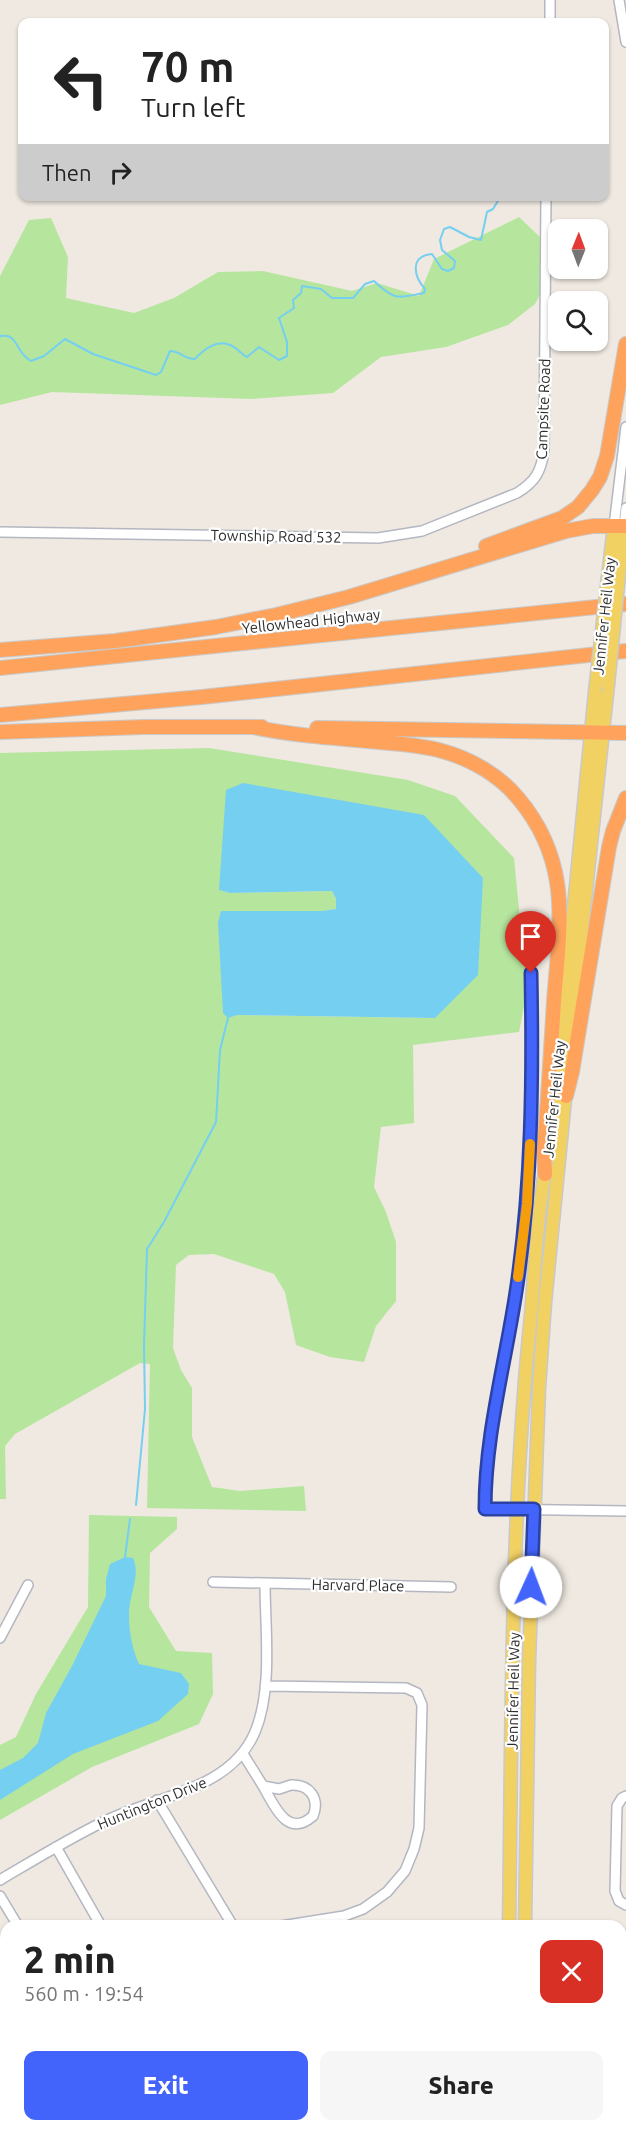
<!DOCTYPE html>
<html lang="en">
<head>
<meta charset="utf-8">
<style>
	body { margin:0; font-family:Ubuntu,sans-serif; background:#f6f6f6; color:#222; height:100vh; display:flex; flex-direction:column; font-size:22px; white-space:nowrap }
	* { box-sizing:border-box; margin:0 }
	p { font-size:20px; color:#767676 }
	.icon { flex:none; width:33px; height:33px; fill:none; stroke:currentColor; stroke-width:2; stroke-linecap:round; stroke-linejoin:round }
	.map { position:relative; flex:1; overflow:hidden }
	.details { position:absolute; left:0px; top:1920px; width:627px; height:212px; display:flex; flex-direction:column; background:#fff; border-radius:18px 18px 0 0; box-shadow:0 2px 4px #0004 }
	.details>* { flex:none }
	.banner { position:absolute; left:18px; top:18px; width:591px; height:183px; border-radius:12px; box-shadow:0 2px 4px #0004; background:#fff; color:#222; overflow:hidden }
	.needle { width:39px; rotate:1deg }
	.buttons { position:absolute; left:548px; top:219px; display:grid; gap:12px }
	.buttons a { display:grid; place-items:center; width:60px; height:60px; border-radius:12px; background:#fff; box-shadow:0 2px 4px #0004; font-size:30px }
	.pin { position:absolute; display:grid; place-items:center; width:51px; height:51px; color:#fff; margin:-62px -26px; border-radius:50% 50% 50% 0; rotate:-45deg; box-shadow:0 0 6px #0007 }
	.pin .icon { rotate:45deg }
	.me { position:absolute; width:66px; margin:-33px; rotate:2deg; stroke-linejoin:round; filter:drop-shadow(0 0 4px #0008) }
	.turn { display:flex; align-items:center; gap:21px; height:126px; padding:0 24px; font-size:27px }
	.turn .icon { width:78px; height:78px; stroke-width:2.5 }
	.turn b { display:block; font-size:42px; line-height:51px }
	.then { display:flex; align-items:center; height:57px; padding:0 24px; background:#0003; gap:12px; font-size:22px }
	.round { display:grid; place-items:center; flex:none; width:63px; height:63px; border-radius:12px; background:#f6f6f6 }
	.summary { display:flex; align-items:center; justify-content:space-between; height:102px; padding:0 24px }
	h1 { font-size:36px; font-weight:800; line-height:45px }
	.cta { display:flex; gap:12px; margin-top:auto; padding:12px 24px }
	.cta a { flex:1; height:69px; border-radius:12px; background:#4264fb; color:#fff; font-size:24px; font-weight:800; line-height:69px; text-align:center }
	.cta a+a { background:#f6f6f6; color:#222 }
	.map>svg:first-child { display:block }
	.education { fill:#f0e6d1 }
	.green { fill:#b6e59e; fill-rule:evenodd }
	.water { fill:#75cff0 }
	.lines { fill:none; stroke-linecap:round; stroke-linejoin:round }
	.stream { stroke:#75cff0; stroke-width:2 }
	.minor-casing { stroke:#b4b7c1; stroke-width:12 }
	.major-casing { stroke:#c9c9c9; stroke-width:15 }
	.highway-casing { stroke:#c9c9c9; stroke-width:16 }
	.minor { stroke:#fff; stroke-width:9 }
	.major { stroke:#f2d163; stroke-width:12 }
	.highway { stroke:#ffa35c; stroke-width:14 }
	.major-bridge-casing { stroke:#c9c9c9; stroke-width:15; stroke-linecap:butt }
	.major-bridge { stroke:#f2d163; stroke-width:12 }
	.route-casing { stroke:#2b41a3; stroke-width:15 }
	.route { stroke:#4264fb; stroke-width:10 }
	.slow { stroke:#f59e0b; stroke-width:10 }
	.labels { text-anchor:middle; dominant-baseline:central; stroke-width:4.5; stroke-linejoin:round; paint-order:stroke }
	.street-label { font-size:15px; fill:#2e2e2e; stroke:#fff }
</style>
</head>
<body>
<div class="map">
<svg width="626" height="2131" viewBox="0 0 626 2131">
	<rect width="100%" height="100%" fill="#efe9e1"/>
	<path class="education" d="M 221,2126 L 481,2126 L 481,2131 L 224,2131 Z"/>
	<path class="green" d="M 519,217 L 541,238 L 548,280 L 535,304 L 508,325 L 446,347 L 381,357 L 333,393 L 252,399 L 52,392 L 0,405 L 0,276 L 29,220 L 51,218 L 68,257 L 66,298 L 134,313 L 174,298 L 218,272 L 263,271 L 352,291 L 377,283 L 419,296 L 434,259 Z
		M 209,748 L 408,780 L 455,796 L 514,858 L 527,991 L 519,1032 L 413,1045 L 414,1123 L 381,1127 L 374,1187 L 386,1212 L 396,1242 L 396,1301 L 376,1326 L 364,1362 L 330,1357 L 296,1345 L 285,1292 L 274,1274 L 214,1254 L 189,1255 L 176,1265 L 173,1348 L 181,1370 L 192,1388 L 192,1437 L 212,1487 L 240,1491 L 304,1486 L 306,1511 L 147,1508 L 150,1364 L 140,1363 L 15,1434 L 5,1446 L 6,1499 L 0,1499 L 0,753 ZM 483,878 L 435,1018 L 237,1015 L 221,911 L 321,911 L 336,909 L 336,899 L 332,891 L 230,893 L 220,890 Z
		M 89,1515 L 177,1517 L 177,1529 L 150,1553 L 149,1607 L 176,1651 L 212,1653 L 213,1694 L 199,1724 L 92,1767 L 0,1820 L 0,1745 L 16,1737 L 36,1694 L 88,1607 Z
		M 0,1951 L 6,1961 L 6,2021 L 0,2020 Z"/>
	<path class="water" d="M 243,783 L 424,815 L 483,878 L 478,975 L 435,1018 L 237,1015 L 228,1018 L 223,1013 L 218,923 L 221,911 L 321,911 L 336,909 L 336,899 L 332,891 L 230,893 L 219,890 L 226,790 Z
		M 125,1557 L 133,1558 C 141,1575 129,1595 129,1614 C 129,1631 132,1649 139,1664 L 181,1673 L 189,1684 L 188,1694 L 158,1721 L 73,1754 L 0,1800 L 0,1770 L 23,1758 L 38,1743 L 46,1713 L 72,1666 L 106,1596 L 106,1579 L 110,1564 Z"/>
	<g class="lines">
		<path class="stream" d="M 0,336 C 19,333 14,351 31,361 L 44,356 L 65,339 L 93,354 L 156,375 L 161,372 L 170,351 C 181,351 183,359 195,359 C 203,350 217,339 230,345 C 236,347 241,354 247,357 L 259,347 L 279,360 L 287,356 L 287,342 L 279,318 L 294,308 L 293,300 L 301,293 L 302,286 L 321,289 L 332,298 L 353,298 L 365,284 L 374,281 C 395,301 397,298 424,293 L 425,289 C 414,277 409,256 432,254 L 442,269 L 448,271 L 454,268 L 455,261 L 442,250 L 440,240 L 444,229 L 450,227 L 469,237 L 481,240 L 487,212 L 493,209 L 501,196
			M 136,1505 L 145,1409 L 144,1345 L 147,1249 L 164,1222 L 216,1122 L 220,1050 L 228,1018
			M 125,1557 L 130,1519
			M 0,1939 L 6,1949"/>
		<defs>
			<path id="minor" d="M 619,0 L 626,42
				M 550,22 L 550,0
				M 614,526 L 626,427
				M 624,526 L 626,508
				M 0,532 L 378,538 L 422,531 L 517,493 C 535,482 541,472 544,451 L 546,196
				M 531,973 C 533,1080 532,1187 516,1292 C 505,1365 486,1435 485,1509 L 626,1511
				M 213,1582 L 451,1587
				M 0,1638 L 28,1585
				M 265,1686 L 406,1688 L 417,1693 L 422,1705 L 419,1828 L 414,1849 L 405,1871 L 387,1892 L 363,1909 L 344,1916 L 281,1926
				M 243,1754 L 263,1786
				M 291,1785 C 310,1784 320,1799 313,1816 C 287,1839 274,1805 263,1786 L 279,1789 Z
				M 626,1796 L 622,1798 L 617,1806 L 615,1891 L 619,1901 L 626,1905
				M 157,1800 L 233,1926
				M 56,1847 L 101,1926
				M 0,1880 C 34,1860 68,1839 103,1822 C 154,1796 230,1791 255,1732 C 273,1689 265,1629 265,1583
				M 0,1896 L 18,1926
				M 621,2091 L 626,2091
				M 139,2126 L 142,2131
				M 602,2131 L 602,2126"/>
			<path id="major" d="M 619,575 L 624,526
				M 608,577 L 614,526
				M 567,1068 L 608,685
				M 553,1120 L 595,692
				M 509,1926 C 512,1722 510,1518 531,1315 C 535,1267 537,1214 546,1167
				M 525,1926 L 529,1661 L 539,1388 L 545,1303 L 566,1089
				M 621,1995 L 626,1995
				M 621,2011 L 626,2011
				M 66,2131 L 74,2126
				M 94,2131 L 102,2126
				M 506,2131 L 506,2126
				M 522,2131 L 522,2126"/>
			<path id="highway" d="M 486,546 L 562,518 L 578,507 L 592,490 L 600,477 L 607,456 L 626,344
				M 0,650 L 115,641 L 216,627 L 276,615 L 349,597 L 566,531 L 593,526 L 626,526
				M 0,668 L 626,604
				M 0,715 L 202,697 L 626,651
				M 253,727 C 295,736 337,738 379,742 C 400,744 422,745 442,751 C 471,759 499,775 518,798 C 572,862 560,924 554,1001 C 551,1051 548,1101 544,1151 L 545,1174
				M 317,728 L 626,733
				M 0,732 L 144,727 L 262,727
				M 566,1096 L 572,1072 L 609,847 L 613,831 L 626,798"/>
		</defs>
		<use href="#minor" class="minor-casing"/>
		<use href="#major" class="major-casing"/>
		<use href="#highway" class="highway-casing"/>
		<use href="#minor" class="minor"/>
		<use href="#major" class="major"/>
		<use href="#highway" class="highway"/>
		<defs>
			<path id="major-bridge" d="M 608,685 L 619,575
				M 595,692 L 608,577"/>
		</defs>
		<use href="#major-bridge" class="major-bridge-casing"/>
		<use href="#major-bridge" class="major-bridge"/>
	</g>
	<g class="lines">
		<defs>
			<path id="route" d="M 531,1587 L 534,1509 L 485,1509 C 485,1435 505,1365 516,1292 C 532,1187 533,1079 531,973"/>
		</defs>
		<use href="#route" class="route-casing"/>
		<use href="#route" class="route"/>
		<path class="slow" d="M 518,1277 L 527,1204 L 530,1144"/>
	</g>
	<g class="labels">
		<g class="street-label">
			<text transform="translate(543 409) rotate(-88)">Campsite Road</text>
			<text transform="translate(276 536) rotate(1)">Township Road 532</text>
			<text transform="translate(604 616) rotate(-84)">Jennifer Heil Way</text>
			<text transform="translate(311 621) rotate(-6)">Yellowhead Highway</text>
			<text transform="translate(554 1099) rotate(-84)">Jennifer Heil Way</text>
			<text transform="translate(358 1585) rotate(1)">Harvard Place</text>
			<text transform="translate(513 1691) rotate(-89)">Jennifer Heil Way</text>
			<text transform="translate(152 1803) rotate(-22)">Huntington Drive</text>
		</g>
	</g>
</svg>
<div class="buttons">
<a><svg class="needle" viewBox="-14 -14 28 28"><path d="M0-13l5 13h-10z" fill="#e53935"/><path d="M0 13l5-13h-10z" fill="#767676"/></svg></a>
<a><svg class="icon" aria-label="search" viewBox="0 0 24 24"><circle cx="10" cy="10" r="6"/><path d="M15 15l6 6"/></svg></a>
</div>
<div class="pin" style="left:531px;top:973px;background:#d93025"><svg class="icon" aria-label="arrive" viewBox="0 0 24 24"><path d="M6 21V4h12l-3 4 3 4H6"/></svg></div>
<svg class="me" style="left:531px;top:1587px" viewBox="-20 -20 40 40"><circle r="19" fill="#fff"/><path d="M0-13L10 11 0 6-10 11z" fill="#4264fb"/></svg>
<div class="banner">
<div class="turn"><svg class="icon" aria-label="left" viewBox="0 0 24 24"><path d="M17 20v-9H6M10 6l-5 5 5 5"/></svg><div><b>70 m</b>Turn left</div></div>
<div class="then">Then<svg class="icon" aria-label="right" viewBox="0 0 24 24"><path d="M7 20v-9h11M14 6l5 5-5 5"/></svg></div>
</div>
<section class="details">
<div class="summary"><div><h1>2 min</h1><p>560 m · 19:54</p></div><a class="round" style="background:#d93025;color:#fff"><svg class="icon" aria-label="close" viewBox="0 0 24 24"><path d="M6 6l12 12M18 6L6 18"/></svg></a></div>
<div class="cta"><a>Exit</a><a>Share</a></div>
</section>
</div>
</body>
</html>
